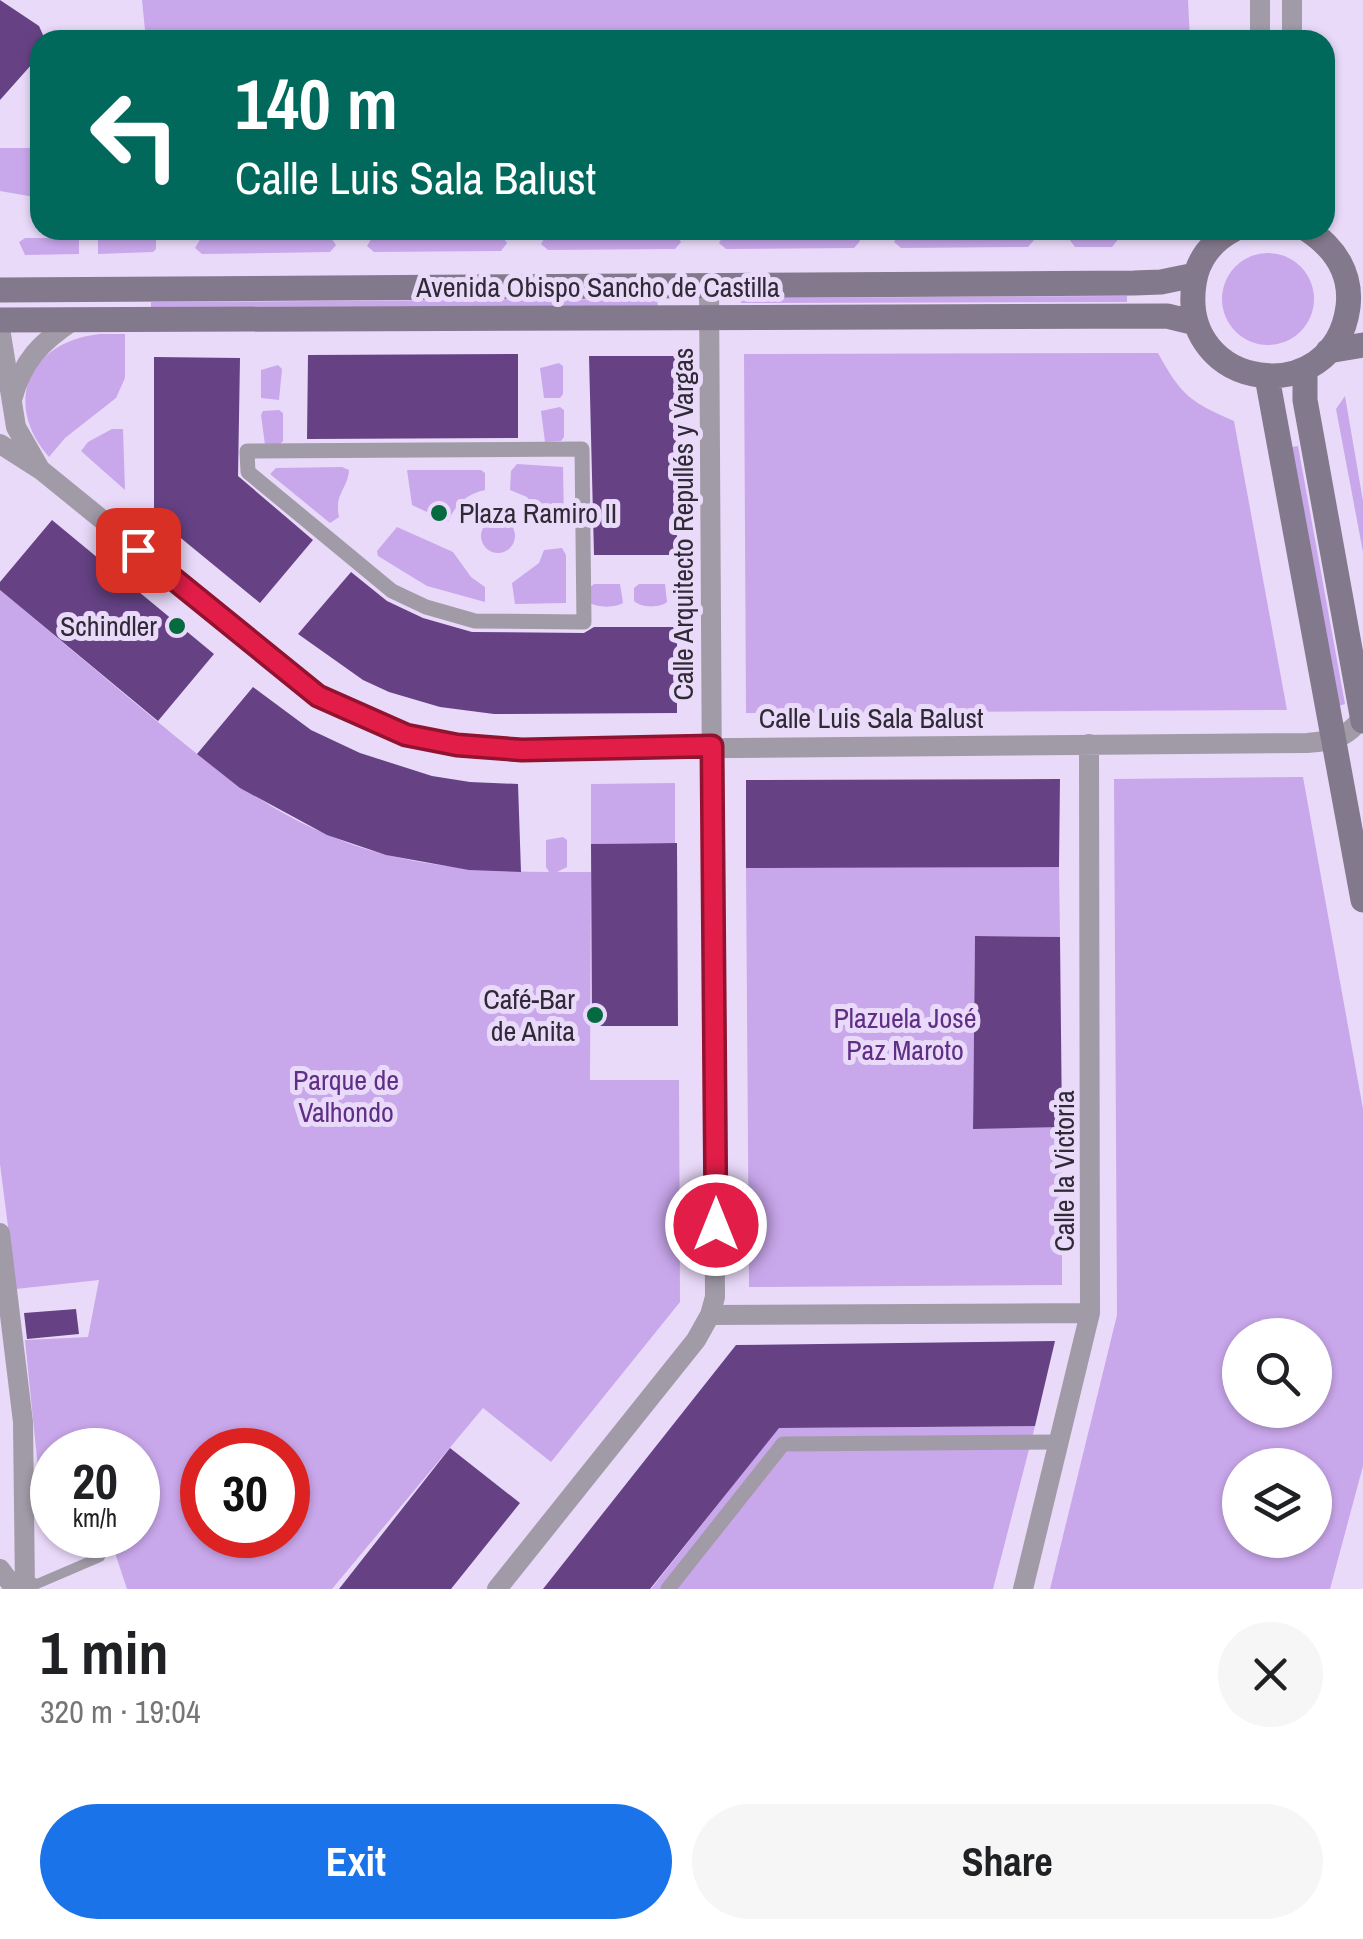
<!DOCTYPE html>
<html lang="en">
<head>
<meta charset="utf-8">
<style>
	body { margin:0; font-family:"Archivo Narrow",sans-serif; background:#f6f6f6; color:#202124; height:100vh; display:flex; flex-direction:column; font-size:38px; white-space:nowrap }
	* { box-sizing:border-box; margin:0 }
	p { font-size:32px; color:#757577 }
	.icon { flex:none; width:55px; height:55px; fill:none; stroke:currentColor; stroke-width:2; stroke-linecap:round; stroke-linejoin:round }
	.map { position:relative; height:1589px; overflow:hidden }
	.sheet { display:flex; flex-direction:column; background:#fff; flex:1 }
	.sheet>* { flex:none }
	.top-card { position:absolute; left:30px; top:30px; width:1305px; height:210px; border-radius:30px; box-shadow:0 2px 8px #0004; background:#00695c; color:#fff; overflow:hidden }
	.controls { position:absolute; left:1222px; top:1318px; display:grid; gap:20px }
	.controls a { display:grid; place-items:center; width:110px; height:110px; border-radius:50%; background:#fff; box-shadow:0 2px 8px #0004; font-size:50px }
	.speed { position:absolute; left:30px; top:1428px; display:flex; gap:20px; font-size:50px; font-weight:700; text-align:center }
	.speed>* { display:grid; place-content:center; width:130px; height:130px; border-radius:50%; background:#fff; box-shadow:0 2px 8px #0004; line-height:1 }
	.speed small { font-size:25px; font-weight:400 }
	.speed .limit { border:15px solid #d22; background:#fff; color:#111 }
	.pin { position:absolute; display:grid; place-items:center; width:85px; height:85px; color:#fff; margin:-42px; border-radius:20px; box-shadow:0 5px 15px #0006 }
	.me { position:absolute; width:110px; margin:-55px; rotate:0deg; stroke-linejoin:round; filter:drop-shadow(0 0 8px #0008) }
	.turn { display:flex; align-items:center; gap:35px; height:210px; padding:0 40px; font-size:45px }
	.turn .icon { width:130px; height:130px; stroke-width:2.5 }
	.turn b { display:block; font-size:70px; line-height:85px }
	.round { display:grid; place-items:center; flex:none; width:105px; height:105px; border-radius:52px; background:#f6f6f6 }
	.head { display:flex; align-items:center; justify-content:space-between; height:170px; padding:0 40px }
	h1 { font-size:60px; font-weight:800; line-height:75px }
	.button { display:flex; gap:20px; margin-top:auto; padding:20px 40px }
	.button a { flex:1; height:115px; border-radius:60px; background:#1a73e8; color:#fff; font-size:40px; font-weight:800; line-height:115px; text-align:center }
	.button a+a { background:#f6f6f6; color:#202124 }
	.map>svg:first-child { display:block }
	.green { fill:#c9a7eb; fill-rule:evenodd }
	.building { fill:#664285 }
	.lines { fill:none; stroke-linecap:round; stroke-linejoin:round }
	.service { stroke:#a19ba8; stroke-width:10 }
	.pedestrian { stroke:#a19ba8; stroke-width:15 }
	.minor { stroke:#a19ba8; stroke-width:20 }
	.secondary { stroke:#82798c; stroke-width:25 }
	.route-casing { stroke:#92132f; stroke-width:25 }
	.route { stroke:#e11d48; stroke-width:18 }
	.poi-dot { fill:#056a40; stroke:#eadafa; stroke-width:4 }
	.labels { text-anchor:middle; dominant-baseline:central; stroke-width:10; stroke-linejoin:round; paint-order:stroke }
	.street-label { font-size:28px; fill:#302a36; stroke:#eadafa }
	.poi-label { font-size:28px; fill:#302a36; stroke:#eadafa; text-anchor:end }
	.park-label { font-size:28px; fill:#5f2e85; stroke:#eadafa }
</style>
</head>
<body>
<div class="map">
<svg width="1363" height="1589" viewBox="0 0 1363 1589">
	<rect width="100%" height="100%" fill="#eadafa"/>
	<path class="green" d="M 142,0 L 1188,0 L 1190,40 L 146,40 Z
		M 0,148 L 40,148 L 40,198 L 0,191 Z
		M 1077,231 L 1112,231 L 1119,238 L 1112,247 L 1075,247 L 1069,239 Z
		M 900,232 L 1029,232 L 1034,240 L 1028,247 L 901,248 L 894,242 Z
		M 725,233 L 855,233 L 860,241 L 854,248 L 726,249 L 719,243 Z
		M 547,234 L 676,234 L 681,242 L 675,249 L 548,250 L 541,244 Z
		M 373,236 L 502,236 L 507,243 L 501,251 L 374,252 L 367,246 Z
		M 152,237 L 156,240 L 156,249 L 153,252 L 98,254 L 98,238 Z
		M 25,238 L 79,238 L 79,254 L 25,255 L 19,242 Z
		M 201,238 L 331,238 L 336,245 L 330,252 L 202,254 L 195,248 Z
		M1222 299a46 46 0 1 1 92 0a46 46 0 1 1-92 0Z
		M 1127,296 L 1127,302 L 741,303 L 740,298 Z
		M 657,299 L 658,306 L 151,307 L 151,302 Z
		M 100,334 L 125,334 L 125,378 L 116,398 L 65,438 L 49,457 C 1,402 30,341 100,334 Z
		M 1158,353 C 1181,395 1190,402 1234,421 L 1287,710 L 746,713 L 744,354 Z
		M 559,363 L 563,366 L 563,394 L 560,398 L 544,398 L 540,368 Z
		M 278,365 L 282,369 L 279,400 L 261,398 L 261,370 Z
		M 1345,396 L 1363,501 L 1363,552 L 1336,409 Z
		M 560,407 L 564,410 L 564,437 L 561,441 L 545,442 L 541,411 Z
		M 279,410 L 283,413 L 283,441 L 280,444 L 265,445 L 261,415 L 263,411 Z
		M 112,429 L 123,429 L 125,490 L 81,451 L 88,442 Z
		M 1298,446 L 1345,704 L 1339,706 L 1292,447 Z
		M 517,464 L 563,467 L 564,522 L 546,523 L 527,497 L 510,490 L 511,471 Z
		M 342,467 L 349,470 C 348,489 334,493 339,517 L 330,523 L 270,474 L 276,468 Z
		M 407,470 L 481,470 L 485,473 L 485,490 C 466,494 455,505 448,522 L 412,505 Z
		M481 536a17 17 0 1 1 34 0a17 17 0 1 1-34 0Z
		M 397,527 L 453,552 L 471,577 L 485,587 L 485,602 L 427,586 L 378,556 L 377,551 Z
		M 562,548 L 566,555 L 566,603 L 515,604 L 512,583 L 539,563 L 544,550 Z
		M 594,584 L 620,584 L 623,603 C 615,608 596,608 589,602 L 589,588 Z
		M 639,584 L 665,584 L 667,602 C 660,608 641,608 634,601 L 634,588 Z
		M 0,590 C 47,629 94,669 141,708 C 199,756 254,803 324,833 C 394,865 472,871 549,872 L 546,867 L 546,840 L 563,837 L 567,840 L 567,867 L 557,872 L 591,872 L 590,1080 L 679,1080 L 680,1302 L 551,1462 L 483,1408 L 332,1589 L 127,1589 L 109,1535 L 138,1535 L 138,1450 L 52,1450 L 52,1508 L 42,1508 L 25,1340 L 88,1337 L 99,1280 L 16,1289 L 0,1164 ZM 202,1450 L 288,1450 L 288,1535 L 202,1535 Z
		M 1303,777 L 1363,1109 L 1363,1466 L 1330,1589 L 1050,1589 L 1117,1315 L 1114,779 ZM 1315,1335 L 1315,1410 L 1240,1410 L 1240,1335 ZM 1315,1465 L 1315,1540 L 1240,1540 L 1240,1465 Z
		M 675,783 L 675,843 L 591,844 L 591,784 Z
		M 1059,867 L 1060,937 L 975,936 L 973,1128 L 1062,1127 L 1062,1285 L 749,1287 L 746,868 Z
		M 1035,1426 L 993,1589 L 651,1589 L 778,1428 Z"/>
	<path class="building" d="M 0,0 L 39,26 L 43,35 L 40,55 L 0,100 Z
		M 518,354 L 518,438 L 307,439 L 308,355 Z
		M 589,356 L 676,356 L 677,555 L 594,555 Z
		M 154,357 L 240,358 L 238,476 L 313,540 L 260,603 L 154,516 Z
		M 52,520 L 214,654 L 158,721 L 0,590 L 0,582 Z
		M 351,572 L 387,601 L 423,618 L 472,632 L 584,633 L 594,627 L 677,627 L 677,713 L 494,714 L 440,707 L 389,692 L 363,680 L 298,634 Z
		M 253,687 L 311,730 L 360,753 L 432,776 L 470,782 L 518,784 L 521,872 L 469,870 L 386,855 L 327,835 L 240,788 L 197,754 Z
		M 1060,779 L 1059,867 L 746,868 L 746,780 Z
		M 677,843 L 678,1026 L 592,1026 L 591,844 Z
		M 975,936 L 1060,937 L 1062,1127 L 973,1129 Z
		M 76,1309 L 79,1334 L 27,1339 L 24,1313 Z
		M 1055,1341 L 1035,1426 L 779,1428 L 650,1589 L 543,1589 L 736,1345 Z
		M 450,1448 L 520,1503 L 451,1589 L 339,1589 Z"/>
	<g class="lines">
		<path class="service" d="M 26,1580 L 37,1584 L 100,1557"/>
		<path class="pedestrian" d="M 582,449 L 584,622 L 475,621 L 426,607 L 392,591 L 248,472 L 247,451 Z
			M 668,1589 L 783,1444 L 1059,1442"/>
		<path class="minor" d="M 1292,0 L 1292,40
			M 1260,40 L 1260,0
			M 0,328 L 16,427 L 40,469
			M 12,400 C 22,361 41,342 74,320
			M 0,444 L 41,470 L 318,695 L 405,735 L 457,745 L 522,750 L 1307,743 C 1333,741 1345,739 1362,718
			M 0,1233 L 23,1422 L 25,1589
			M 710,1315 L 1090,1313
			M 0,1569 L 15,1589
			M 497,1589 L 696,1340 L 710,1315 L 715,1297 L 709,285
			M 1023,1589 L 1090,1313 L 1089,744"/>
		<path class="secondary" d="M 1233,230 C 1212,241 1197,260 1194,284 C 1178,391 1334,412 1348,307 C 1352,274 1335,248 1308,230
			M 0,290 L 1134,283 L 1161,282 L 1195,275
			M 0,320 L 1167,316 L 1196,323
			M 1328,351 L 1363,345
			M 1305,369 L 1305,400 L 1363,721
			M 1267,377 L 1363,900"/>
	</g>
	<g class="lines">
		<defs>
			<path id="route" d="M 138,550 L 318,696 L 406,735 L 457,745 L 522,750 L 712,746 L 716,1225"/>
		</defs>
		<use href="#route" class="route-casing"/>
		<use href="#route" class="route"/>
	</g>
	<g class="poi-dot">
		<circle cx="439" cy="513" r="10"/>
		<circle cx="177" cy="626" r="10"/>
		<circle cx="595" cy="1015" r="10"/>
	</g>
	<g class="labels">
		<g class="street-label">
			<text x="598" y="287">Avenida Obispo Sancho de Castilla</text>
			<text transform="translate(683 524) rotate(-90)">Calle Arquitecto Repullés y Vargas</text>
			<text x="871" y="718">Calle Luis Sala Balust</text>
			<text transform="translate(1064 1171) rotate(-90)">Calle la Victoria</text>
		</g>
		<g class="poi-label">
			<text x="459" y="513" text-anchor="start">Plaza Ramiro II</text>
			<text x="157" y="626">Schindler</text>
			<text x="575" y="999">Café-Bar<tspan x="575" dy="32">de Anita</tspan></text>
		</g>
		<g class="park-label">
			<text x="905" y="1018">Plazuela José<tspan x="905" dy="32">Paz Maroto</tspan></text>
			<text x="346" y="1080">Parque de<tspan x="346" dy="32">Valhondo</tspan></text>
		</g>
	</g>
</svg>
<div class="controls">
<a><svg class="icon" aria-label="search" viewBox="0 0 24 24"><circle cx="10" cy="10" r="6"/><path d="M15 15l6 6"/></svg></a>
<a><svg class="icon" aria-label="layers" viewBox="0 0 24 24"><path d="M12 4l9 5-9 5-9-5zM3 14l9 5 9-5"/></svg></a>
</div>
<div class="speed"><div>20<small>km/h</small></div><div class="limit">30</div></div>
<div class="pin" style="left:138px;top:550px;background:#d93025"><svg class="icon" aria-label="arrive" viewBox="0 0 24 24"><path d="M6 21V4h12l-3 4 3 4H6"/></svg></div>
<svg class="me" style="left:716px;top:1225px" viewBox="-20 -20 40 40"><circle r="17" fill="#e11d48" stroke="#fff" stroke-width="3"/><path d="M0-11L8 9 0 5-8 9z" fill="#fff"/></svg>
<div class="top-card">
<div class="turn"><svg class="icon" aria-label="left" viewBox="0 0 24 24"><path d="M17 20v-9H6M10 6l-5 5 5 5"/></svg><div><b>140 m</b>Calle Luis Sala Balust</div></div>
</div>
</div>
<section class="sheet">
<div class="head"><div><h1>1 min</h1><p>320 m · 19:04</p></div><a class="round"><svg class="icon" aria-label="close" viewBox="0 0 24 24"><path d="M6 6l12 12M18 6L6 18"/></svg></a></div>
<div class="button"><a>Exit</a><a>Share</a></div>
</section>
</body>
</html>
